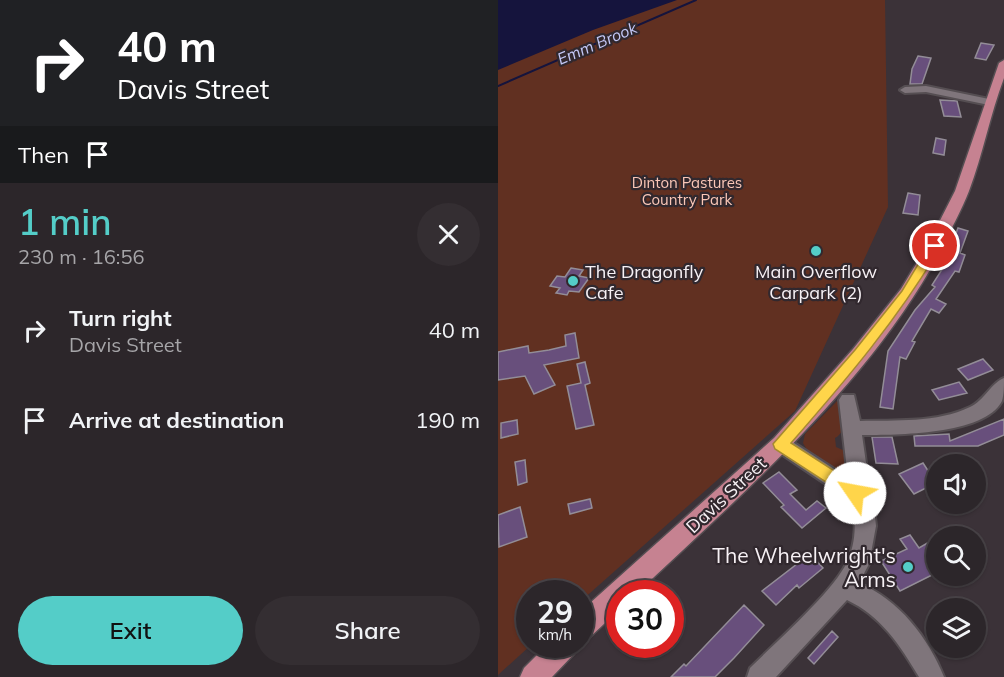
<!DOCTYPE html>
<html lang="en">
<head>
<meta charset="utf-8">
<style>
	body { margin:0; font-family:Mulish,sans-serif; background:#342e32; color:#f1f3f6; height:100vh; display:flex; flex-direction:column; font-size:22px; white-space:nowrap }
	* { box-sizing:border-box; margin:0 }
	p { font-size:20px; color:#a6a5a8 }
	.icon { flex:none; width:33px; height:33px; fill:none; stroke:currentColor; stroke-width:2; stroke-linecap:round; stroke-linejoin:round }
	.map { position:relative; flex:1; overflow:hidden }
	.drawer { display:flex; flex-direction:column; background:#2c262a; width:498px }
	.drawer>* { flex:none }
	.banner { background:#202124; color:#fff; overflow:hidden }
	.controls { position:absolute; left:428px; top:454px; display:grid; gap:12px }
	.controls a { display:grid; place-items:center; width:60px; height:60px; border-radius:50%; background:#2c262a; box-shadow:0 2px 4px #0004,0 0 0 2px #484347; font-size:30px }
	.speed { position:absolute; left:18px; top:580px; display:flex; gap:12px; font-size:30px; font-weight:700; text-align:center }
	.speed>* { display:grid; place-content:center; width:78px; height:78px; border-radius:50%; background:#2c262a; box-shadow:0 2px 4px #0004,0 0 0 2px #484347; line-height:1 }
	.speed small { font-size:15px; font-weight:400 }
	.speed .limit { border:9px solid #d22; background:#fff; color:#111 }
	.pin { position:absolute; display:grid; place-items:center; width:51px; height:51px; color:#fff; margin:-26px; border:3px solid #fff; border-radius:50%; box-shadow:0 2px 6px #0007 }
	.me { position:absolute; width:66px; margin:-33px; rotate:303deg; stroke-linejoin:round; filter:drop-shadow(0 0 4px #0008) }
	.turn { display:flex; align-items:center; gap:21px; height:126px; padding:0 18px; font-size:27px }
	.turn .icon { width:78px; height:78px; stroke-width:2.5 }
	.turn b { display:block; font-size:42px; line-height:51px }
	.then { display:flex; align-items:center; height:57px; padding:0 18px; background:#0003; gap:12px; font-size:22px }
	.round { display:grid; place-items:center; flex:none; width:63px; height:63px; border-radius:32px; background:#342e32 }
	.headline { display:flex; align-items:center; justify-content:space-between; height:102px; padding:0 18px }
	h1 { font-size:36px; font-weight:600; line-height:45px; color:#54cdc8 }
	.button { display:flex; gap:12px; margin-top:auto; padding:12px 18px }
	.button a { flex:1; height:69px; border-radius:36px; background:#54cdc8; color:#111; font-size:24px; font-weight:600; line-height:69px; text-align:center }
	.button a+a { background:#342e32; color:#f1f3f6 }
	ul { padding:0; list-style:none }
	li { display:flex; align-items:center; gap:18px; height:90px; padding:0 18px }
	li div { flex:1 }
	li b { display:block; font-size:22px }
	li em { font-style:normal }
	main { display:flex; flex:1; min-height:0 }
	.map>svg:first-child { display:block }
	.green { fill:#613021 }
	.water { fill:#15143d }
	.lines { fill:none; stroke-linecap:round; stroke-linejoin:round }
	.stream { stroke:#15143d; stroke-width:2 }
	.building { fill:#684f7c; stroke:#938d97; stroke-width:1.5 }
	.minor-casing { stroke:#554e52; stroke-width:4 }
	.major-casing { stroke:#554e52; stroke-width:3 }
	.minor { fill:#7f757b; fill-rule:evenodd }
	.major { fill:#c68291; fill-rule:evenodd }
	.route { fill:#ffd54a; stroke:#a68a30; stroke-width:1.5 }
	.poi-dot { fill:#54cdc8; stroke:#31282e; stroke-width:2 }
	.labels { text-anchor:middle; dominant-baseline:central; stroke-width:4.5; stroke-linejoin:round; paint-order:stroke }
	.far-park-label { font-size:15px; fill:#fbc7b7; stroke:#31282e }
	.far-water-label { font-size:16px; font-style:italic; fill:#c4c9f7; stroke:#31282e }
	.poi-label { font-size:18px; fill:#f7f1f5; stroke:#31282e; text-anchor:start }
	.street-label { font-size:18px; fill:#f7f1f5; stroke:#31282e }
	.near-poi-label { font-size:21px; fill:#f7f1f5; stroke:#31282e; text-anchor:end }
</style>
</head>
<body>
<main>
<section class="drawer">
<div class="banner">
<div class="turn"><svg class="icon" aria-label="right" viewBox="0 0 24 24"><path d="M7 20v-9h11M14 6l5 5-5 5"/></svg><div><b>40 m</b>Davis Street</div></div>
<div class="then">Then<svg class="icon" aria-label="arrive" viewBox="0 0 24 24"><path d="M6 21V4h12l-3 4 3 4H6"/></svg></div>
</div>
<div class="headline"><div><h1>1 min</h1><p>230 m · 16:56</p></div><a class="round"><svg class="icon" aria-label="close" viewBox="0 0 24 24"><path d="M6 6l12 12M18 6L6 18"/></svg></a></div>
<ul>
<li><svg class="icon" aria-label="right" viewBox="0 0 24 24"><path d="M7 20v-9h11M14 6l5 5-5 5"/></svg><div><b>Turn right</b><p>Davis Street</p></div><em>40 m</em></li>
<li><svg class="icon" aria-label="arrive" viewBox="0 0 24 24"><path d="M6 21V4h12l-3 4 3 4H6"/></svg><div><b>Arrive at destination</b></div><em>190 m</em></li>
</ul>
<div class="button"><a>Exit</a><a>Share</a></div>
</section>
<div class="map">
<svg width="506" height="677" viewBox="0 0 506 677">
	<rect width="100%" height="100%" fill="#3b3238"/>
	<path class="green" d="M 0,0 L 387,0 L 390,207 L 297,411 L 83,601 L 82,594 L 32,594 L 33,645 L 0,675 Z
		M 341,399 C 344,415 351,430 337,438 L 338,447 L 347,451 L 352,474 C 337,479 320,461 308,453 L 309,450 L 305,443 L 307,434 Z"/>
	<path class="water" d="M 0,0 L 179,0 L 95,30 L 0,70 Z"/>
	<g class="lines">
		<path class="stream" d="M 0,86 L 198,0"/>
	</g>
	<path class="building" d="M 483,43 L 496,45 L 488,60 L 477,58 Z
		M 420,56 L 433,58 L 424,84 L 412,84 L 414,69 Z
		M 442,100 L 459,101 L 463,117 L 446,116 Z
		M 438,138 L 448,140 L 446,155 L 435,153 Z
		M 410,193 L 422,195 L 420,215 L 405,213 Z
		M 460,228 L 470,231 L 462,253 L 467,255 L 461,272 L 457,271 L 438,299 L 448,304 L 441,313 L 433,309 L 414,341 L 417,342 L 408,359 L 402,357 L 395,409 L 382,407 L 390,351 L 417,310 L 437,287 L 434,285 L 445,268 Z
		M 73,268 L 85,270 L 81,276 L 91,278 L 81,292 L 71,291 L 69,295 L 58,293 L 62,288 L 52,286 L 59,276 L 67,277 Z
		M 77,333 L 81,358 L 46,365 L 57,385 L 36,394 L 27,376 L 0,380 L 0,352 L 30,346 L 31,353 L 51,350 L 68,346 L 67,335 Z
		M 485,359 L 495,370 L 470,380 L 460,369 Z
		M 87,362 L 92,383 L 87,385 L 96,425 L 78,429 L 69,386 L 83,383 L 79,364 Z
		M 461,382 L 469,393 L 441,400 L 434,390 Z
		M 506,419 L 506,435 L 480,446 L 417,446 L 416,436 L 451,434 L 452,441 Z
		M 19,420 L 20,434 L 3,438 L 3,423 Z
		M 374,437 L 394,437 L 400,464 L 378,463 Z
		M 27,460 L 29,482 L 20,485 L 17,462 Z
		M 425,463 L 438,483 L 416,494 L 401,474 Z
		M 281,472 L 299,490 L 292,494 L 308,510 L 319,501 L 328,508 L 304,528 L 283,507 L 286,505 L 265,483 Z
		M 92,499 L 94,508 L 72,514 L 70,504 Z
		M 22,507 L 29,537 L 1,547 L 0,515 Z
		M 412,535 L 421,548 L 438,538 L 438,573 L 402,591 L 383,561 L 409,549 L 402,539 Z
		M 312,554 L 325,568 L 301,588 L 299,585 L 278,605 L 264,591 Z
		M 246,605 L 266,625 L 236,658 L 217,677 L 173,677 L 186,664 L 188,666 Z
		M 334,631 L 340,637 L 316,664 L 310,658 Z"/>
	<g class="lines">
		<defs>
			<path id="minor" d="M 428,86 L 491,99 L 496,102 L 491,105 L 428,92 L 407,93 L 402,90 L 407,87 Z
				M 506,378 C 506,385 506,395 504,401 C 487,435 397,435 364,435 L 370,477 L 367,492 L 376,508 L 378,526 L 371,564 L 361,583 C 401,600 430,637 446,677 L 421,677 C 402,645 383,616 349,600 L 278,677 L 249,677 L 252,668 C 277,643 336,591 349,562 C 358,543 360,517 350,499 L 276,449 L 274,444 L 276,439 L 283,436 L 290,439 L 350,478 L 341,400 L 344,395 L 356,395 L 362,421 C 397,420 439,423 472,407 C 486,401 494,382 506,378 Z"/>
			<path id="major" d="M 506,60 L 506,78 C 492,115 485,154 471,191 C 464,209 454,227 446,244 C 378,378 246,492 138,594 L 122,594 L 122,609 L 91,638 L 82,641 L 82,612 L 276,438 L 355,349 L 403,289 L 429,246 L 457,191 L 501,63 Z
				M 49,645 L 80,645 L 76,654 L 54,677 L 22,677 L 26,668 Z"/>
		</defs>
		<use href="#minor" class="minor-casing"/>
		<use href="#major" class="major-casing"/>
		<use href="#minor" class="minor"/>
		<use href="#major" class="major"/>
	</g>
	<path class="route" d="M 437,242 L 443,246 C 401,318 348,380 293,443 L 363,488 L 366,493 L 363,498 L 357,501 L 277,449 L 275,444 L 357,350 L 404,291 L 433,243 Z"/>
	<g class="poi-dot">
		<circle cx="318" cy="251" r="6"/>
		<circle cx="75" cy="281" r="6"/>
		<circle cx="410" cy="567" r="6"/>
	</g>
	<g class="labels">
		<g class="far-park-label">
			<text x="189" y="182">Dinton Pastures<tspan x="189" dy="17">Country Park</tspan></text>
		</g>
		<g class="far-water-label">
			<text transform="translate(99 43) rotate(-23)">Emm Brook</text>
		</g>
		<g class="poi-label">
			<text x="87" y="271">The Dragonfly<tspan x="87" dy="21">Cafe</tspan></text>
			<text x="318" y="271" text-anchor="middle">Main Overflow<tspan x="318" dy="21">Carpark (2)</tspan></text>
		</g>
		<g class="street-label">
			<text transform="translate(228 495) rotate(-43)">Davis Street</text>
		</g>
		<g class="near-poi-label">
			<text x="398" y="555">The Wheelwright's<tspan x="398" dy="24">Arms</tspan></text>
		</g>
	</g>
</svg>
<div class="controls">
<a><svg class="icon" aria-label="sound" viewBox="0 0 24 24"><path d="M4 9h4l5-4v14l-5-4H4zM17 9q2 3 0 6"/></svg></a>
<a><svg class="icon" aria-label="search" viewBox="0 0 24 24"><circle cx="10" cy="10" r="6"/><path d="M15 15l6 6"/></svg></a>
<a><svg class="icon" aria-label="layers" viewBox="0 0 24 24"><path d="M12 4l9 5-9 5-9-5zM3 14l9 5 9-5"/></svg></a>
</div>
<div class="speed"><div>29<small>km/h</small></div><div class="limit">30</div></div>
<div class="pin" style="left:437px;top:246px;background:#d93025"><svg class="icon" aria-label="arrive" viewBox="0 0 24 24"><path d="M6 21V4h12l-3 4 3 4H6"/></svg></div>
<svg class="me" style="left:357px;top:493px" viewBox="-20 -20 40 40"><circle r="19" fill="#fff"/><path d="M0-13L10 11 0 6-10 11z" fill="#ffd54a"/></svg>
</div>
</main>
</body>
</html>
